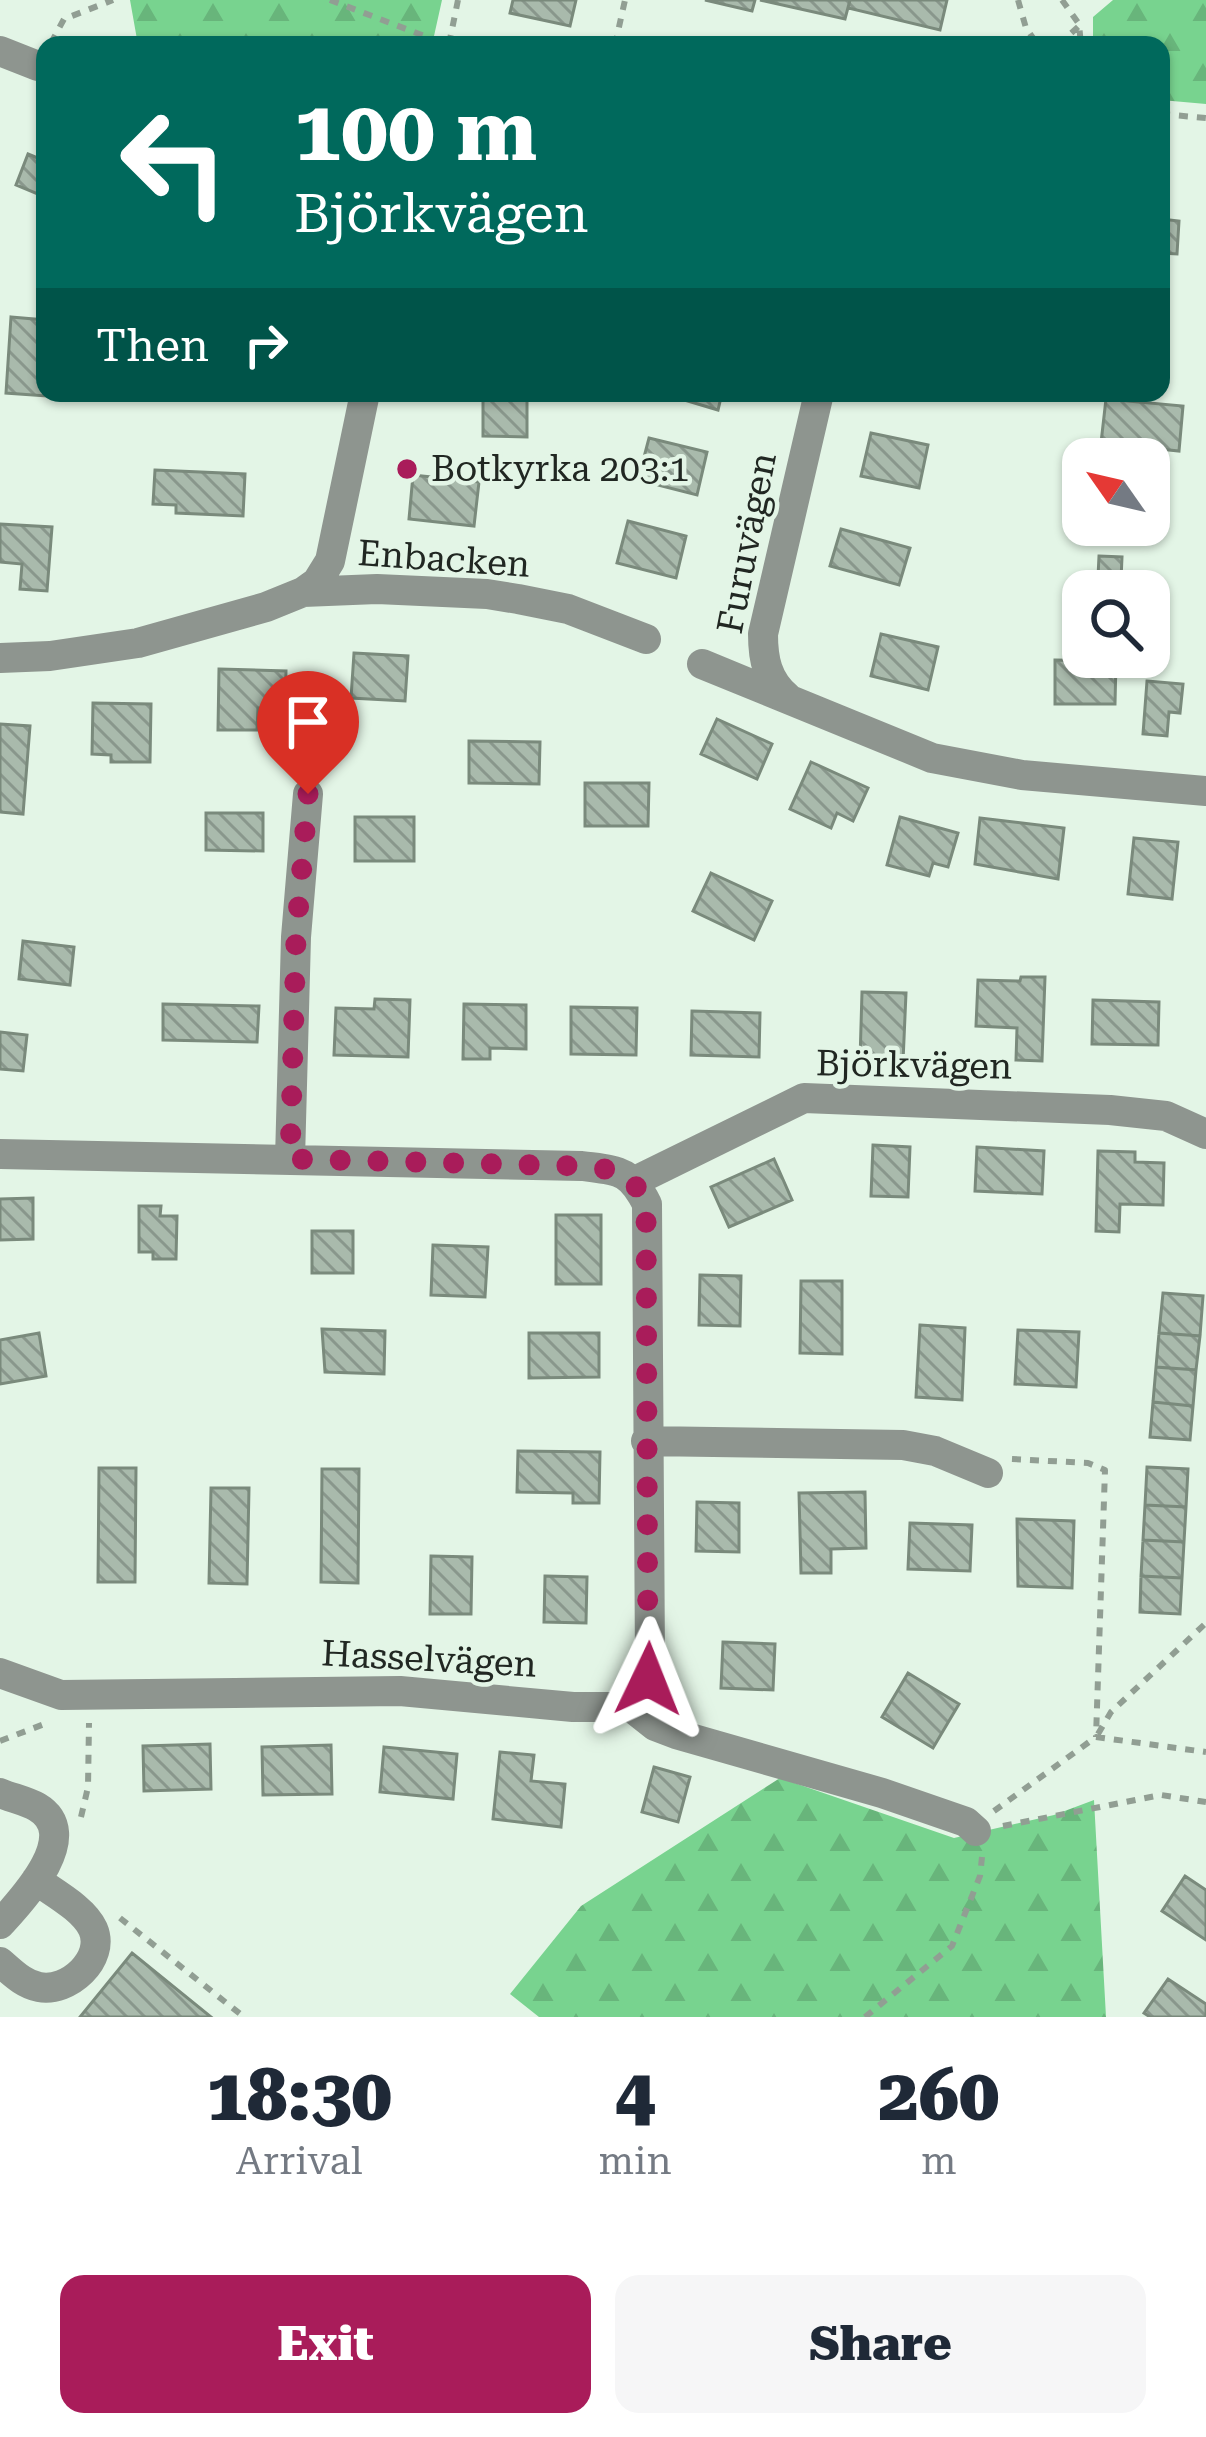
<!DOCTYPE html>
<html lang="en">
<head>
<meta charset="utf-8">
<style>
	body { margin:0; font-family:"Roboto Serif",serif; background:#f6f6f7; color:#1f2937; height:100vh; display:flex; flex-direction:column; font-size:45px; white-space:nowrap }
	* { box-sizing:border-box; margin:0 }
	p { font-size:39px; color:#747a83 }
	.icon { flex:none; width:66px; height:66px; fill:none; stroke:currentColor; stroke-width:2; stroke-linecap:round; stroke-linejoin:round }
	.map { position:relative; height:2017px; overflow:hidden }
	.side { display:flex; flex-direction:column; background:#fff; flex:1 }
	.side>* { flex:none }
	.guide { position:absolute; left:36px; top:36px; width:1134px; height:366px; border-radius:24px; box-shadow:0 3px 9px #0004; background:#00695c; color:#fff; overflow:hidden }
	.needle { width:78px; rotate:304deg }
	.fabs { position:absolute; left:1062px; top:438px; display:grid; gap:24px }
	.fabs a { display:grid; place-items:center; width:108px; height:108px; border-radius:24px; background:#fff; box-shadow:0 3px 9px #0004; font-size:60px }
	.pin { position:absolute; display:grid; place-items:center; width:102px; height:102px; color:#fff; margin:-123px -51px; border-radius:50% 50% 50% 0; rotate:-45deg; box-shadow:0 0 12px #0007 }
	.pin .icon { rotate:45deg }
	.me { position:absolute; width:132px; margin:-66px; rotate:2deg; stroke-linejoin:round; filter:drop-shadow(0 0 9px #0008) }
	.turn { display:flex; align-items:center; gap:42px; height:252px; padding:0 60px; font-size:54px }
	.turn .icon { width:156px; height:156px; stroke-width:2.5 }
	.turn b { display:block; font-size:84px; line-height:102px }
	.then { display:flex; align-items:center; height:114px; padding:0 60px; background:#0003; gap:24px; font-size:45px }
	.eta { display:flex; justify-content:space-evenly; align-items:center; height:204px; text-align:center }
	.eta b { font-size:72px; font-weight:800; line-height:84px }
	.action { display:flex; gap:24px; margin-top:auto; padding:24px 60px }
	.action a { flex:1; height:138px; border-radius:24px; background:#a91c5a; color:#fff; font-size:48px; font-weight:800; line-height:138px; text-align:center }
	.action a+a { background:#f6f6f7; color:#1f2937 }
	.map>svg:first-child { display:block }
	.forest { fill:url(#forest-firs) }
	.building { fill:url(#building-back-hatch); stroke:#7a8a7c; stroke-width:3 }
	.lines { fill:none; stroke-linecap:round; stroke-linejoin:round }
	.path { stroke:#919e93; stroke-width:6; stroke-dasharray:9 9; stroke-linecap:butt }
	.minor { stroke:#8e958f; stroke-width:30 }
	.route { stroke:#a91c5a; stroke-width:21; stroke-dasharray:0 37.8 }
	.poi-dot { fill:#a91c5a; stroke:#e3f5e6; stroke-width:4.5 }
	.labels { text-anchor:middle; dominant-baseline:central; stroke-width:9; stroke-linejoin:round; paint-order:stroke }
	.poi-label { font-size:36px; fill:#212722; stroke:#e3f5e6; text-anchor:start }
	.street-label { font-size:36px; fill:#212722; stroke:#e3f5e6 }
</style>
</head>
<body>
<div class="map">
<svg width="1206" height="2017" viewBox="0 0 1206 2017">
	<defs>
		<pattern id="forest-firs" width="22" height="20" patternUnits="userSpaceOnUse" patternTransform="scale(3)"><rect width="22" height="20" fill="#78d38f"/><path d="M5 1l3.5 6h-7zM16 11l3.5 6h-7z" fill="#68b57b"/></pattern>
		<pattern id="building-back-hatch" width="6" height="6" patternUnits="userSpaceOnUse" patternTransform="scale(3)"><rect width="6" height="6" fill="#a9baac"/><path d="M-1 5l2 2M0 0l6 6M5-1l2 2" fill="none" stroke="#89978c"/></pattern>
	</defs>
	<rect width="100%" height="100%" fill="#e3f5e6"/>
	<path class="forest" d="M 130,0 L 442,0 L 432,45 L 138,45 Z
		M 1113,0 L 1206,0 L 1206,104 L 1161,100 L 1161,45 L 1093,45 L 1093,17 Z
		M 780,1778 L 954,1838 L 1054,1815 L 1094,1800 L 1106,2017 L 539,2017 L 510,1994 L 581,1906 Z"/>
	<path class="building" d="M 513,0 L 576,0 L 570,26 L 510,13 Z
		M 705,0 L 755,0 L 752,11 Z
		M 760,0 L 850,0 L 845,19 Z
		M 850,0 L 947,0 L 940,30 L 848,8 Z
		M 28,154 L 45,161 L 45,197 L 16,185 Z
		M 1161,219 L 1179,221 L 1177,254 L 1161,253 Z
		M 11,317 L 45,320 L 46,396 L 6,393 Z
		M 661,393 L 722,393 L 718,410 Z
		M 483,395 L 527,396 L 527,437 L 483,436 Z
		M 1106,399 L 1183,406 L 1179,451 L 1101,443 Z
		M 871,433 L 928,445 L 919,488 L 861,476 Z
		M 649,438 L 707,452 L 697,495 L 638,480 Z
		M 155,470 L 245,474 L 243,516 L 176,513 L 176,505 L 153,504 Z
		M 413,475 L 479,482 L 474,526 L 409,519 Z
		M 628,521 L 686,536 L 676,578 L 617,563 Z
		M 0,524 L 52,527 L 47,591 L 20,589 L 22,564 L 0,562 Z
		M 841,529 L 910,548 L 899,585 L 830,566 Z
		M 1099,556 L 1122,557 L 1121,580 L 1136,581 L 1136,591 L 1091,591 L 1092,577 L 1098,577 Z
		M 881,634 L 938,647 L 928,690 L 871,676 Z
		M 354,653 L 408,656 L 405,701 L 351,698 Z
		M 1055,660 L 1116,661 L 1115,704 L 1055,704 Z
		M 219,669 L 286,671 L 285,709 L 258,708 L 257,730 L 218,730 Z
		M 1147,681 L 1183,684 L 1180,713 L 1169,712 L 1167,736 L 1143,734 Z
		M 93,703 L 151,704 L 150,762 L 111,762 L 111,755 L 92,754 Z
		M 717,719 L 772,744 L 757,779 L 701,754 Z
		M 0,724 L 30,726 L 23,814 L 0,812 Z
		M 469,741 L 540,742 L 539,784 L 469,783 Z
		M 811,762 L 868,788 L 853,821 L 837,813 L 831,828 L 790,809 Z
		M 585,783 L 649,783 L 648,826 L 585,826 Z
		M 206,813 L 263,813 L 263,851 L 206,850 Z
		M 355,817 L 414,817 L 414,861 L 355,861 Z
		M 900,817 L 958,833 L 948,867 L 933,863 L 929,876 L 887,865 Z
		M 980,818 L 1064,828 L 1058,879 L 975,864 Z
		M 1134,838 L 1178,842 L 1172,899 L 1128,894 Z
		M 711,873 L 772,901 L 754,940 L 693,911 Z
		M 23,941 L 74,947 L 70,985 L 19,979 Z
		M 1021,977 L 1045,977 L 1042,1061 L 1016,1060 L 1017,1028 L 976,1026 L 978,980 L 1020,981 Z
		M 862,992 L 906,993 L 903,1062 L 860,1060 Z
		M 375,999 L 410,1000 L 408,1057 L 334,1055 L 336,1008 L 374,1009 Z
		M 1093,1000 L 1159,1002 L 1158,1045 L 1092,1044 Z
		M 163,1004 L 259,1006 L 257,1042 L 163,1040 Z
		M 464,1004 L 526,1005 L 526,1049 L 490,1048 L 490,1059 L 463,1059 Z
		M 571,1007 L 637,1008 L 636,1055 L 571,1054 Z
		M 692,1011 L 760,1013 L 759,1057 L 691,1055 Z
		M 0,1032 L 27,1035 L 23,1071 L 0,1069 Z
		M 873,1145 L 910,1147 L 908,1197 L 871,1196 Z
		M 977,1147 L 1044,1151 L 1042,1194 L 975,1191 Z
		M 1098,1151 L 1135,1152 L 1135,1162 L 1164,1163 L 1163,1205 L 1120,1204 L 1119,1232 L 1096,1231 Z
		M 774,1159 L 792,1200 L 729,1227 L 711,1187 Z
		M 33,1198 L 33,1239 L 0,1240 L 0,1199 Z
		M 139,1206 L 161,1206 L 160,1216 L 177,1216 L 176,1259 L 153,1259 L 153,1252 L 139,1252 Z
		M 556,1215 L 601,1215 L 601,1284 L 556,1284 Z
		M 312,1231 L 353,1231 L 353,1273 L 312,1273 Z
		M 433,1245 L 488,1247 L 485,1297 L 431,1295 Z
		M 700,1275 L 741,1276 L 740,1326 L 699,1325 Z
		M 801,1281 L 842,1281 L 842,1354 L 800,1353 Z
		M 1163,1293 L 1203,1296 L 1200,1336 L 1159,1333 Z
		M 920,1325 L 965,1328 L 962,1400 L 916,1397 Z
		M 322,1329 L 385,1331 L 384,1374 L 325,1372 Z
		M 1018,1330 L 1079,1332 L 1076,1387 L 1015,1384 Z
		M 39,1333 L 46,1376 L 0,1384 L 0,1340 Z
		M 529,1333 L 599,1333 L 599,1377 L 529,1378 Z
		M 1159,1333 L 1200,1336 L 1196,1370 L 1156,1367 Z
		M 1156,1367 L 1196,1370 L 1193,1406 L 1153,1402 Z
		M 1153,1402 L 1193,1406 L 1190,1440 L 1150,1437 Z
		M 518,1451 L 600,1452 L 599,1503 L 573,1503 L 573,1493 L 517,1492 Z
		M 1147,1467 L 1188,1469 L 1186,1507 L 1145,1505 Z
		M 99,1468 L 136,1468 L 135,1582 L 98,1582 Z
		M 322,1469 L 359,1469 L 358,1583 L 321,1582 Z
		M 211,1488 L 249,1488 L 247,1584 L 209,1583 Z
		M 865,1492 L 866,1548 L 831,1549 L 831,1573 L 801,1573 L 799,1493 Z
		M 697,1502 L 739,1503 L 739,1552 L 696,1551 Z
		M 1145,1505 L 1186,1507 L 1184,1542 L 1143,1540 Z
		M 1017,1519 L 1074,1521 L 1072,1588 L 1018,1586 Z
		M 910,1523 L 972,1525 L 970,1571 L 908,1569 Z
		M 1143,1540 L 1184,1542 L 1182,1578 L 1141,1576 Z
		M 431,1556 L 472,1557 L 471,1614 L 430,1614 Z
		M 545,1576 L 587,1577 L 586,1623 L 544,1622 Z
		M 1141,1576 L 1182,1578 L 1180,1614 L 1140,1612 Z
		M 723,1642 L 775,1644 L 773,1690 L 721,1688 Z
		M 908,1673 L 959,1704 L 933,1748 L 882,1717 Z
		M 210,1744 L 211,1789 L 144,1791 L 143,1746 Z
		M 331,1745 L 332,1794 L 263,1795 L 262,1747 Z
		M 384,1747 L 457,1754 L 453,1799 L 380,1792 Z
		M 500,1752 L 534,1755 L 531,1781 L 565,1784 L 561,1827 L 493,1819 Z
		M 654,1767 L 690,1777 L 678,1822 L 642,1812 Z
		M 1185,1876 L 1206,1890 L 1206,1940 L 1162,1911 Z
		M 132,1953 L 211,2017 L 80,2017 Z
		M 1168,1979 L 1206,2004 L 1206,2017 L 1150,2017 L 1144,2013 Z"/>
	<g class="lines">
		<path class="path" d="M 330,0 L 448,45
			M 1018,0 L 1026,28 L 1038,45
			M 1062,0 L 1079,24 L 1081,45
			M 51,43 L 64,19 L 113,0
			M 449,44 L 458,0
			M 615,45 L 625,0
			M 1058,45 L 1079,26
			M 1161,114 L 1206,118
			M 1012,1459 L 1088,1463 L 1105,1470 L 1096,1737
			M 1098,1734 L 1111,1712 L 1206,1623
			M 0,1741 L 47,1723
			M 994,1811 L 1096,1737 L 1206,1752
			M 81,1817 L 88,1787 L 89,1723
			M 1003,1826 L 1161,1795 L 1206,1802
			M 120,1918 L 244,2017
			M 865,2017 L 952,1946 L 980,1876 L 982,1857"/>
		<path class="minor" d="M 0,51 L 38,66
			M 303,592 L 317,582 L 330,561 L 365,393
			M 0,658 L 50,656 L 138,643 L 266,607 L 303,592 L 377,589 L 487,594 L 518,599 L 568,609 L 646,639
			M 702,664 L 932,758 L 1022,775 L 1206,791
			M 787,697 C 767,680 763,659 763,634 L 819,393
			M 0,1154 L 582,1166 C 619,1171 629,1169 647,1204 L 650,1660 L 648,1679 L 631,1707
			M 290,1159 L 296,937 L 308,794
			M 635,1181 L 804,1098 L 1110,1110 L 1166,1116 L 1206,1134
			M 646,1441 L 903,1445 L 935,1451 L 988,1473
			M 0,1673 L 61,1695 L 400,1691 L 573,1707 L 631,1707 L 655,1726 L 676,1734 L 882,1793 L 966,1822 L 976,1831
			M 0,1793 C 12,1798 26,1801 37,1807 C 84,1835 22,1900 0,1924
			M 0,1962 C 12,1972 23,1984 39,1987 C 68,1993 106,1959 93,1929 C 84,1909 54,1893 36,1880"/>
	</g>
	<g class="lines">
		<path class="route" d="M 308,794 L 296,938 L 290,1159 L 582,1166 C 619,1171 629,1169 646,1204 L 648,1679"/>
	</g>
	<circle class="poi-dot" cx="407" cy="469" r="12"/>
	<g class="labels">
		<g class="poi-label">
			<text x="431" y="469">Botkyrka 203:1</text>
		</g>
		<g class="street-label">
			<text transform="translate(747 543) rotate(-79)">Furuvägen</text>
			<text transform="translate(444 559) rotate(4)">Enbacken</text>
			<text transform="translate(914 1065) rotate(1)">Björkvägen</text>
			<text transform="translate(429 1659) rotate(3)">Hasselvägen</text>
		</g>
	</g>
</svg>
<div class="fabs">
<a><svg class="needle" viewBox="-14 -14 28 28"><path d="M0-13l5 13h-10z" fill="#e53935"/><path d="M0 13l5-13h-10z" fill="#747a83"/></svg></a>
<a><svg class="icon" aria-label="search" viewBox="0 0 24 24"><circle cx="10" cy="10" r="6"/><path d="M15 15l6 6"/></svg></a>
</div>
<div class="pin" style="left:308px;top:794px;background:#d93025"><svg class="icon" aria-label="arrive" viewBox="0 0 24 24"><path d="M6 21V4h12l-3 4 3 4H6"/></svg></div>
<svg class="me" style="left:648px;top:1679px" viewBox="-20 -20 40 40"><path d="M0-17L14 15 0 8-14 15z" fill="#a91c5a" stroke="#fff" stroke-width="4"/></svg>
<div class="guide">
<div class="turn"><svg class="icon" aria-label="left" viewBox="0 0 24 24"><path d="M17 20v-9H6M10 6l-5 5 5 5"/></svg><div><b>100 m</b>Björkvägen</div></div>
<div class="then">Then<svg class="icon" aria-label="right" viewBox="0 0 24 24"><path d="M7 20v-9h11M14 6l5 5-5 5"/></svg></div>
</div>
</div>
<section class="side">
<div class="eta">
<div><b>18:30</b><p>Arrival</p></div>
<div><b>4</b><p>min</p></div>
<div><b>260</b><p>m</p></div>
</div>
<div class="action"><a>Exit</a><a>Share</a></div>
</section>
</body>
</html>
